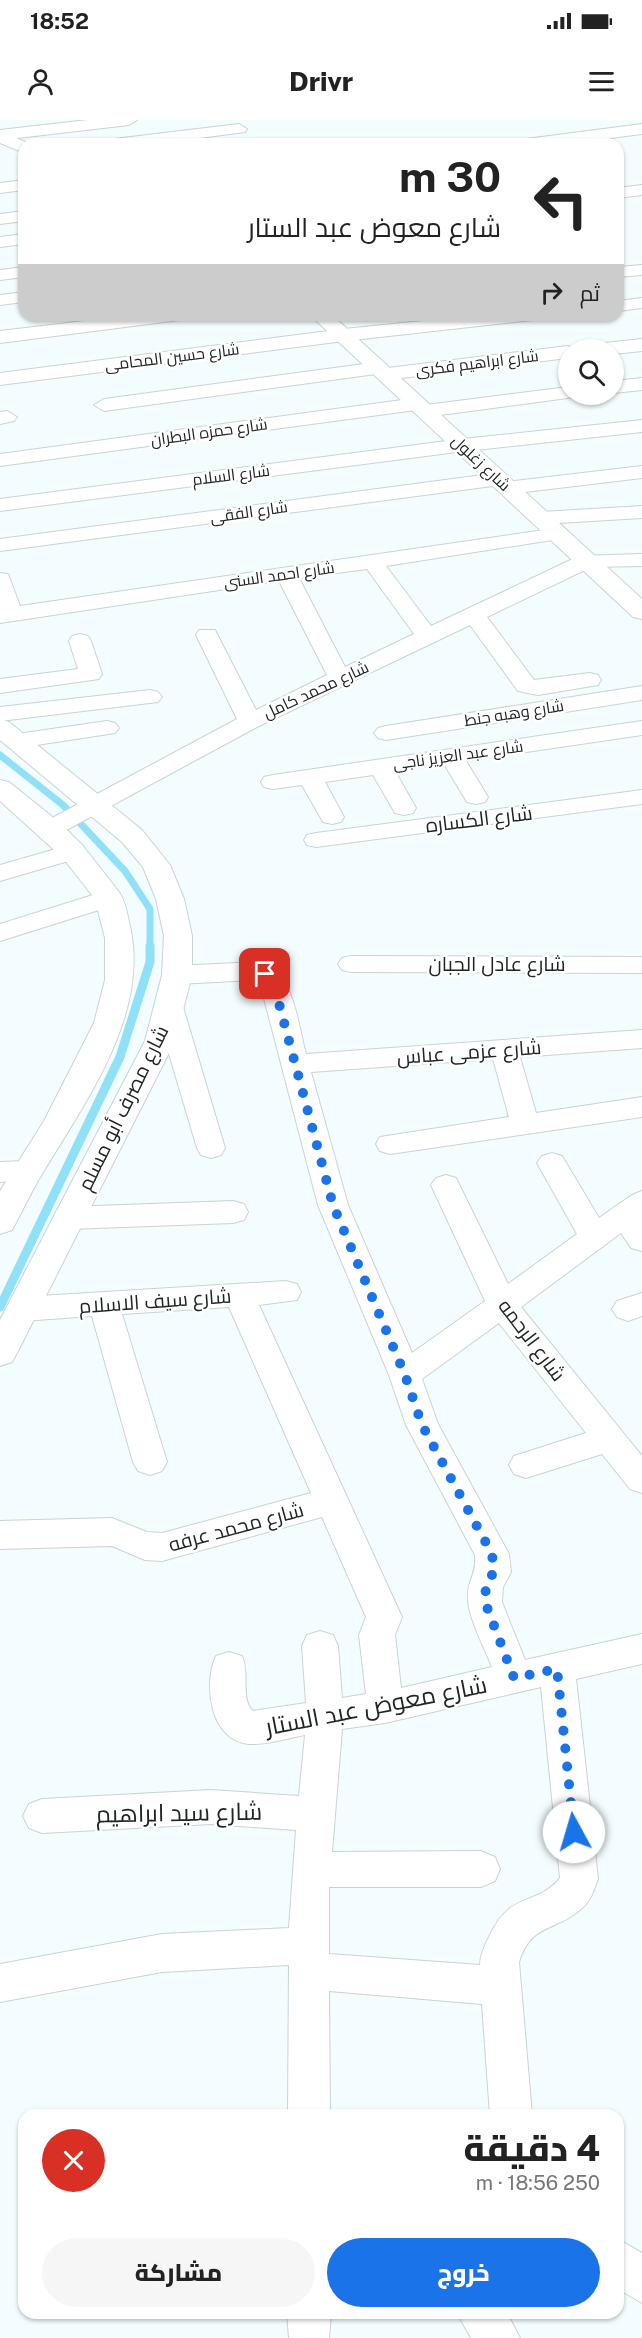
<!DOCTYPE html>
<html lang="ar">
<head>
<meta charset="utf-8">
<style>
	body { margin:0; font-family:"Public Sans",Cairo,sans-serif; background:#f6f6f6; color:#222; direction:rtl; height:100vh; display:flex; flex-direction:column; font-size:22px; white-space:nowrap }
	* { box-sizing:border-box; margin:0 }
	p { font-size:20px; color:#767676 }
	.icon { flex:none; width:33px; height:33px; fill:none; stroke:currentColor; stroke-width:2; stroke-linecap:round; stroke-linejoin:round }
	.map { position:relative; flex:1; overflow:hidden; direction:ltr }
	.sheet { position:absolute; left:18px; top:1989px; width:606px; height:210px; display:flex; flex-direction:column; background:#fff; border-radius:18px; box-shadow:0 2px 4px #0004; direction:rtl }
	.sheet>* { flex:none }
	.guide { position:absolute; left:18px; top:18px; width:606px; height:183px; border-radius:18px; box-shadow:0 2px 4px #0004; direction:rtl; background:#fff; color:#222; overflow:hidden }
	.buttons { position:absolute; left:558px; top:219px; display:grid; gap:12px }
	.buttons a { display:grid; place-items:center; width:66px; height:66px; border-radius:50%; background:#fff; box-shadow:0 2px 4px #0004; font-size:30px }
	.pin { position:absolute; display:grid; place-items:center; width:51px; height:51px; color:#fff; margin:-26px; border-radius:12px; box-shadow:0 3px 9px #0006 }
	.me { position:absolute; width:66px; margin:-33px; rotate:354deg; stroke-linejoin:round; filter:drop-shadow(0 0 4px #0008) }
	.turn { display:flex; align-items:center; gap:21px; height:126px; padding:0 24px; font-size:27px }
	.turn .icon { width:78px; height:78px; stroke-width:2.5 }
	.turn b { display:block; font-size:42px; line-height:51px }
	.then { display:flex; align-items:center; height:57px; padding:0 24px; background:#0003; gap:12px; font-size:22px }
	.round { display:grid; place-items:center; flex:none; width:63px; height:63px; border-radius:32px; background:#f6f6f6 }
	.head { display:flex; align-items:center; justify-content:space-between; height:102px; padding:0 24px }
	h1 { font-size:36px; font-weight:800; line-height:45px }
	.button { display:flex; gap:12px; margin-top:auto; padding:12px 24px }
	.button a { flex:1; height:69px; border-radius:36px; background:#1a73e8; color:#fff; font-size:24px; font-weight:800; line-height:69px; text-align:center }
	.button a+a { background:#f6f6f6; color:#222 }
	.status { display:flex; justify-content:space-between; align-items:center; height:42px; padding:0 30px; background:#fff; direction:ltr }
	.status svg { height:16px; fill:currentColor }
	header { display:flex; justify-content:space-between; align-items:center; height:78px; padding:0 24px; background:#fff; font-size:27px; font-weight:800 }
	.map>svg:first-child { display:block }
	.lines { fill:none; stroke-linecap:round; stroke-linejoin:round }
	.stream-far1 { stroke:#90e1f7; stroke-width:7 }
	.stream { stroke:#90e1f7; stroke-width:9 }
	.minor-casing { stroke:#c9d3d6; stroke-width:2 }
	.tertiary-casing { stroke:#c9d3d6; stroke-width:2 }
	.minor { fill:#fff; fill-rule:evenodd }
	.tertiary { fill:#fff; fill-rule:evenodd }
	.route { stroke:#1a73e8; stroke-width:10; stroke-dasharray:0 18 }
	.labels { text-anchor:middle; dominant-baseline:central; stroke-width:5; stroke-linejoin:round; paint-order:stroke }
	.far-street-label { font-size:16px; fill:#202425; stroke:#fff }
	.street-label { font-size:20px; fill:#202425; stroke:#fff }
	.near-street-label { font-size:24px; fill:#202425; stroke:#fff }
</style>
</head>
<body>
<div class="status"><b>18:52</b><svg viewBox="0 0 49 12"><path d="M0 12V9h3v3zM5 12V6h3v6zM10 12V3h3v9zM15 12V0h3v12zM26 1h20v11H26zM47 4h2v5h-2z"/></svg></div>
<header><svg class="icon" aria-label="menu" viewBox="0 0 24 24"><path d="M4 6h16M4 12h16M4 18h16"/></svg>Drivr<svg class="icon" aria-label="person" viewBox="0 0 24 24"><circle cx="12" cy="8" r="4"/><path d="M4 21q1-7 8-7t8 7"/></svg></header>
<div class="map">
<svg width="642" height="2218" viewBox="0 0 642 2218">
	<rect width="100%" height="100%" fill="#f3fcfe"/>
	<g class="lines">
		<path class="stream-far1" d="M 0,635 L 63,685 L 125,751 L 150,789 L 150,828"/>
		<path class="stream" d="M 0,1187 L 120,937 L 150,842 L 150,826"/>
		<defs>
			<path id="minor" d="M 88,0 L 137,0 L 129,5 L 0,20 L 0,10 Z
				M 239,4 L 247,9 L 245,12 L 154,24 L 106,24 L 114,19 Z
				M 642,4 L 642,14 L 563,24 L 518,24 L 526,19 Z
				M 24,60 L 24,70 L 0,73 L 0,63 Z
				M 642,65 L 642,75 L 618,78 L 618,68 Z
				M 24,91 L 24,101 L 0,104 L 0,94 Z
				M 24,114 L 24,124 L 0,127 L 0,117 Z
				M 642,145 L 642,155 L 618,157 L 618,147 Z
				M 24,147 L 24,157 L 0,160 L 0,150 Z
				M 24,172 L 24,182 L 0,185 L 0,175 Z
				M 642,178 L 642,188 L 618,191 L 618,181 Z
				M 135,195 L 189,195 L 180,200 L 0,223 L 0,211 Z
				M 481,195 L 542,195 L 533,200 L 344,221 L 0,265 L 0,253 L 344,209 Z
				M 642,219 L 642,231 L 614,234 L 614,230 L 586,230 L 595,224 Z
				M 568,226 L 576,230 L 568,230 L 568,238 L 385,260 L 376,254 L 104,291 L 94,285 L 104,279 L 379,242 L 388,248 Z
				M 642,258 L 642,270 L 614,273 L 614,261 Z
				M 568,267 L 568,274 L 577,274 L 575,277 L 425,297 L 418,295 L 416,290 L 0,346 L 0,334 L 417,278 L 424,280 L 426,285 Z
				M 7,291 L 17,297 L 14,301 L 0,304 L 0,292 Z
				M 642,300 L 642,312 L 457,332 L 0,391 L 0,379 L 462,319 Z
				M 642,346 L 642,358 L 508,374 L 501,372 L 498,368 L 500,365 L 0,431 L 0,419 L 498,353 L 505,355 L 508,359 L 506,362 Z
				M 642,386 L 642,398 L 541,404 L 534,402 L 531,398 L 534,394 L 541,392 Z
				M 558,408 L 565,410 L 569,414 L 565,418 L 386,446 L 431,506 L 579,436 L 642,434 L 642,446 L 591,447 L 487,497 L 534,560 L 590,553 L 598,555 L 601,560 L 598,565 L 538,575 L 518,571 L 470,505 L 257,607 L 59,714 L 50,716 L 41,714 L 38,709 L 41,704 L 237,599 L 196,515 L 199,510 L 215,510 L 256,590 L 327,555 L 279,461 L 0,503 L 0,453 L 8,454 L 20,486 ZM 367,449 L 414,514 L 345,547 L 299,458 Z
				M 80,514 L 88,516 L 91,521 L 102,554 L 99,559 L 0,573 L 0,559 L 78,549 L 69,521 L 72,516 Z
				M 642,566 L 642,580 L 386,620 L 378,618 L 374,613 L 378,608 L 386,606 Z
				M 150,570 L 158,572 L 162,577 L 158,582 L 0,601 L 0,587 Z
				M 107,601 L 115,603 L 119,608 L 115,613 L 17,628 L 9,626 L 5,621 L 9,616 L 17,614 Z
				M 642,601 L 642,615 L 466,641 L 488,677 L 485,682 L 476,684 L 467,682 L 444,644 L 395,651 L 416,688 L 413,693 L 404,695 L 395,693 L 373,655 L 325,662 L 344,697 L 341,702 L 332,704 L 323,702 L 302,665 L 273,669 L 264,667 L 261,662 L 264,657 L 273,655 Z
				M 642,670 L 642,684 L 316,727 L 307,725 L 304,720 L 307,715 L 316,713 Z
				M 73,724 L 82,727 L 86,732 L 82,737 L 0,761 L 0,745 Z
				M 109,770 L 118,772 L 122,778 L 118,784 L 0,821 L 0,804 Z
				M 351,836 L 642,837 L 642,853 L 351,852 L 342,850 L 338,844 L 342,838 Z
				M 258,842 C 295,852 297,902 306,934 L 642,910 L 642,928 L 520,937 L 536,993 L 642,977 L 642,997 L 390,1034 L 380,1031 L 376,1024 L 380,1017 L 509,997 L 493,939 L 311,952 L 348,1085 L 412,1233 L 485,1181 L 431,1065 L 436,1058 L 446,1055 L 456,1058 L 508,1164 L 577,1114 L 537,1043 L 542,1036 L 552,1033 L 562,1036 L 599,1098 L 632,1075 L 642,1071 L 642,1131 L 631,1128 L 621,1113 L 521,1187 L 642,1336 L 642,1373 L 630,1369 L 602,1334 L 526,1358 L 514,1354 L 509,1345 L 514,1336 L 586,1313 L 499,1203 L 422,1259 L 438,1304 L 509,1434 L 511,1452 L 503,1467 L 502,1482 L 525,1540 L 642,1514 L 642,1544 L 576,1559 L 598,1759 C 594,1769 591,1781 582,1788 C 557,1812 531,1802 519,1842 L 532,1995 L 490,1995 L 482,1884 L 329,1871 L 330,1995 L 288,1995 L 289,1845 L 162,1852 L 0,1882 L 0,1844 L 162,1814 L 289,1808 L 296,1710 L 211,1704 L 42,1713 L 29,1708 L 23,1696 L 29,1684 L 42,1679 L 211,1670 L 299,1676 L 305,1615 C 288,1618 267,1625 249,1624 C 210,1621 203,1564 216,1536 L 229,1532 L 242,1536 C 250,1553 240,1579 253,1591 L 306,1583 L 302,1526 L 307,1515 L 320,1511 L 333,1515 L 338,1526 L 342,1578 L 366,1574 L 359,1515 L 366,1497 L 322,1397 L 162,1441 L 145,1440 L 112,1426 L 0,1429 L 0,1401 L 112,1398 L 147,1412 L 162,1413 L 311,1373 L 229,1187 L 122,1194 L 167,1342 L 162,1351 L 150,1355 L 138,1351 L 133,1342 L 92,1196 L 23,1201 L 12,1197 L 7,1189 L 12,1181 L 23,1177 L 286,1161 L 297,1164 L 301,1172 L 297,1180 L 259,1185 L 402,1497 L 395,1515 L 401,1568 L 492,1547 C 485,1529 469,1499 468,1480 C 466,1461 477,1456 475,1435 L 406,1305 L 389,1255 L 318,1085 L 261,867 L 255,860 L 177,864 L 168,861 L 164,855 L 168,849 L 177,846 ZM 541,1567 L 560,1758 C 535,1788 510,1769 488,1819 C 484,1827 480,1836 480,1845 L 329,1834 L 329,1767 L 481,1767 L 495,1761 L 500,1749 L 495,1737 L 481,1731 L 332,1732 L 342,1609 L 385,1603 Z
				M 169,878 L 179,881 L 183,887 L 225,1028 L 221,1035 L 211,1038 L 201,1035 L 197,1028 L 155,887 L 159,881 Z
				M 27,1041 L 37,1044 L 42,1051 L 37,1058 L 0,1062 L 0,1042 Z
				M 233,1081 L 244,1084 L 248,1092 L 244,1100 L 233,1103 L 68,1109 L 57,1106 L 53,1098 L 57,1090 L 68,1087 Z
				M 642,1173 L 642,1196 L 628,1201 L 617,1197 L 612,1189 L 617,1181 Z
				M 618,2119 L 642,2133 L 642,2183 L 618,2169 Z
				M 287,2193 L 331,2193 L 329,2218 L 289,2218 Z
				M 457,2193 L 507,2193 L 520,2218 L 471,2218 Z"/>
			<path id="tertiary" d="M 0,11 L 30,24 L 24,24 L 24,33 L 0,23 Z
				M 310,195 L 332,195 L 642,479 L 642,499 L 633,497 Z
				M 0,599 L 9,602 L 142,710 L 170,745 L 184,779 L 192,816 L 192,855 L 175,921 L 17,1233 L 12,1242 L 0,1246 L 0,1200 L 145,921 L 162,855 L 164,816 L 156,779 L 143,747 L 122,722 L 0,620 Z
				M 0,660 L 9,662 L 60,703 L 83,726 L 119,772 C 125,781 127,791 129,802 C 152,891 86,981 42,1054 C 31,1072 22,1092 12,1110 L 0,1114 L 0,1071 L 44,1001 L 94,903 L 105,860 L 105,818 L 95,779 L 63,738 L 0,681 Z"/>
		</defs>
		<use href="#minor" class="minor-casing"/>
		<use href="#tertiary" class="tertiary-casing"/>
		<use href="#minor" class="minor"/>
		<use href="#tertiary" class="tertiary"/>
	</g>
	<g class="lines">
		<path class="route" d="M 265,854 L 274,865 L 333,1085 L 405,1255 L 422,1305 L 492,1434 L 494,1452 L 486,1464 L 485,1482 L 514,1558 L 557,1549 L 574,1712"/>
	</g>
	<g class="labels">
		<g class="far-street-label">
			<text transform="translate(172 237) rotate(-7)">شارع حسين المحامى</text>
			<text transform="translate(477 243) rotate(-7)">شارع ابراهيم فكرى</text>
			<text transform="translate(209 312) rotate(-8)">شارع حمزه البطران</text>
			<text transform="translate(481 343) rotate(43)">شارع زغلول</text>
			<text transform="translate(231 355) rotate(-7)">شارع السلام</text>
			<text transform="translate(249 392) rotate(-8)">شارع الفقى</text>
			<text transform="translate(279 455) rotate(-8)">شارع احمد السنى</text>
			<text transform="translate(316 570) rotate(-25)">شارع محمد كامل</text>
			<text transform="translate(514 593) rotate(-9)">شارع وهبه جنط</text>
			<text transform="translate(458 635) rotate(-8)">شارع عبد العزيز ناجى</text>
		</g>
		<g class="street-label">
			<text transform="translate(479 699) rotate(-7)">شارع الكساره</text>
			<text x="497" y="844">شارع عادل الجبان</text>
			<text transform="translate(469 932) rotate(-4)">شارع عزمى عباس</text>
			<text transform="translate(123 988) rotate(-64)">شارع مصرف أبو مسلم</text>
			<text transform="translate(155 1181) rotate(-4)">شارع سيف الاسلام</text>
			<text transform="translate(532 1220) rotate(53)">شارع الرحمه</text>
			<text transform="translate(236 1407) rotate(-15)">شارع محمد عرفه</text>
		</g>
		<g class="near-street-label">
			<text transform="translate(376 1585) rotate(-11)">شارع معوض عبد الستار</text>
			<text transform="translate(179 1692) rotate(-1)">شارع سيد ابراهيم</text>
		</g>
	</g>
</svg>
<div class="buttons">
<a><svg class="icon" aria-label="search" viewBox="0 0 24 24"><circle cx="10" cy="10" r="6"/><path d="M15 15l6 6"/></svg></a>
</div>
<div class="pin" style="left:265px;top:854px;background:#d93025"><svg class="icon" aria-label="arrive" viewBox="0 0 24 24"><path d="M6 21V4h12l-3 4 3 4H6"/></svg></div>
<svg class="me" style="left:574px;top:1712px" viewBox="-20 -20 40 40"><circle r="19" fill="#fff"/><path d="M0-13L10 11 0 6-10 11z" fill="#1a73e8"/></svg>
<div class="guide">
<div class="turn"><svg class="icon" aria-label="left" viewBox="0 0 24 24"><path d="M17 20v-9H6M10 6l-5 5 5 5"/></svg><div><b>30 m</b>شارع معوض عبد الستار</div></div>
<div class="then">ثم<svg class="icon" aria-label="right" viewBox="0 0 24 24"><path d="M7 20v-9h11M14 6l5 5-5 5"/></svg></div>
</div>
<section class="sheet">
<div class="head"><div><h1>4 دقيقة</h1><p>250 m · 18:56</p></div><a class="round" style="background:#d93025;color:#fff"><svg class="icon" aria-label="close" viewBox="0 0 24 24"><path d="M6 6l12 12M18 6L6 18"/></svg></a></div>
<div class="button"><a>خروج</a><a>مشاركة</a></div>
</section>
</div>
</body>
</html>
